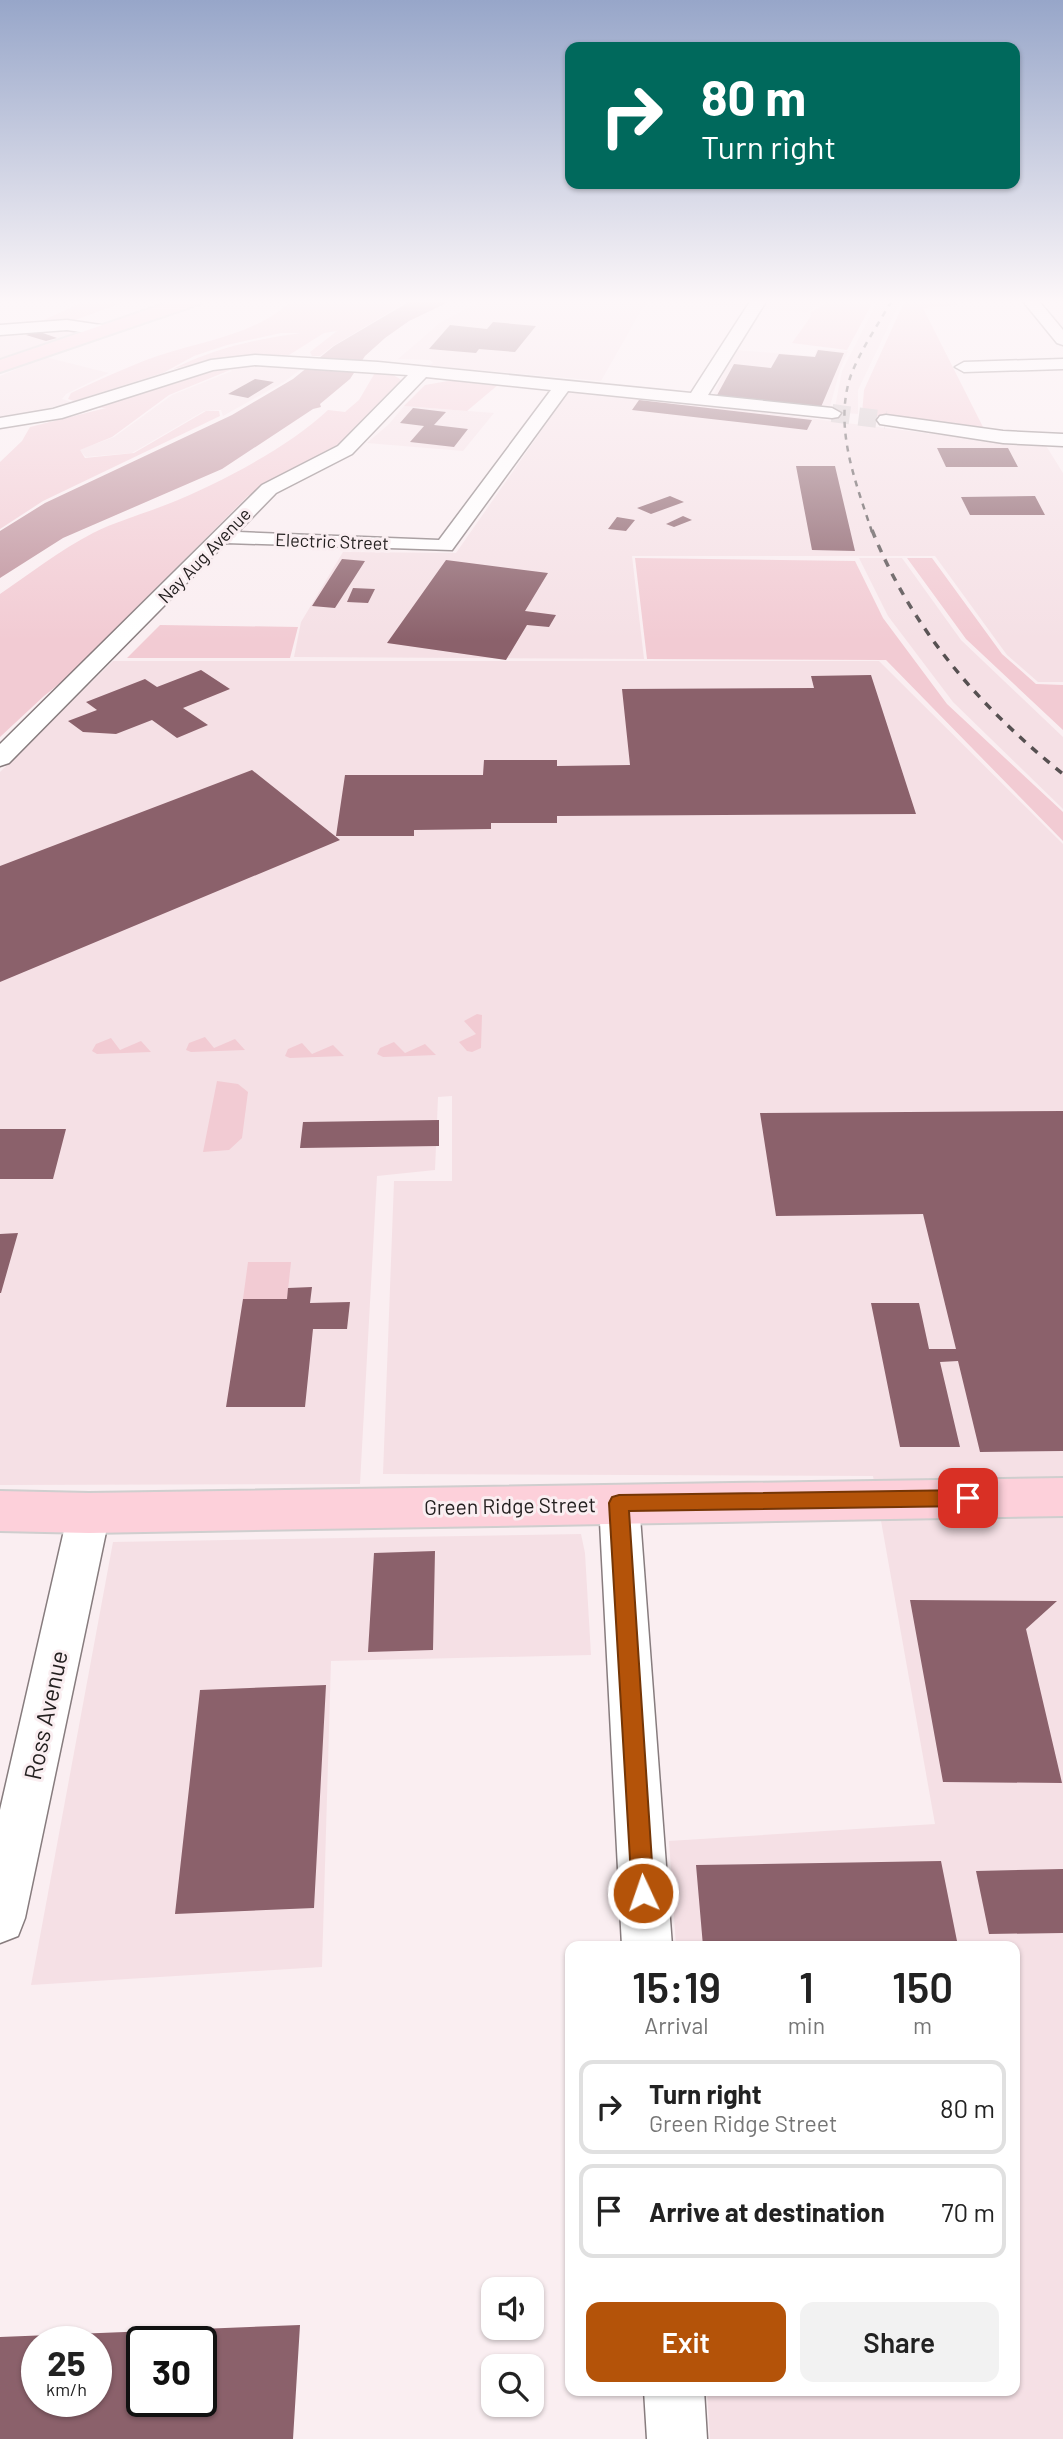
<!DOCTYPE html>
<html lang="en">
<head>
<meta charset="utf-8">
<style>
	body { margin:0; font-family:Barlow,sans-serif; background:#f2f2f2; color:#222; height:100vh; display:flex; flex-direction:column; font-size:26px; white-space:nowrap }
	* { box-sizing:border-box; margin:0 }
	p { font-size:23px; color:#767676 }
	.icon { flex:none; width:38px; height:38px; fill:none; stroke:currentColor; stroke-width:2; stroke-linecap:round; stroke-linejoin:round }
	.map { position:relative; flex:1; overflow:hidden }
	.details { position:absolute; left:565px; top:1941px; width:455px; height:455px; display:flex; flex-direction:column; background:#fff; border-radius:14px; box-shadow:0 2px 5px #0004 }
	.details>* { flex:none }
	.banner { position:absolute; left:565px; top:42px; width:455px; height:147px; border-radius:14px; box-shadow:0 2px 5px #0004; background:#00695c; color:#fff; overflow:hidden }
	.controls { position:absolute; left:481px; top:2277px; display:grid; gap:14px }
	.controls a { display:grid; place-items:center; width:63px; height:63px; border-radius:14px; background:#fff; box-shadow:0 2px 5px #0004; font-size:35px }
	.speed { position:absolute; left:21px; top:2326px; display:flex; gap:14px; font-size:35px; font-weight:700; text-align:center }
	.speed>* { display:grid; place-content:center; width:91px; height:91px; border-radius:50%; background:#fff; box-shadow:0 2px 5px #0004; line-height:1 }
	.speed small { font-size:18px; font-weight:400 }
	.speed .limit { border:4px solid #111; border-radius:10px; background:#fff; color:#111 }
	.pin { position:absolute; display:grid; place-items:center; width:60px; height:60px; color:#fff; margin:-30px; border-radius:14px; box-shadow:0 4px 10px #0006 }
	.me { position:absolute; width:77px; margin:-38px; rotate:357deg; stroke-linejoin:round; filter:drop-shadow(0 0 5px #0008) }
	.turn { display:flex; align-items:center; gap:24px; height:147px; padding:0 21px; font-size:32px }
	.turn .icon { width:91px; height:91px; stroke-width:2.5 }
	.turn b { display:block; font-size:49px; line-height:60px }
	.eta { display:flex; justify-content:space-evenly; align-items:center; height:119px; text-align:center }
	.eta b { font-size:42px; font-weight:600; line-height:49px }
	.action { display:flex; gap:14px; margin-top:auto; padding:14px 21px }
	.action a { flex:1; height:80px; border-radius:14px; background:#b45309; color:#fff; font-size:28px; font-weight:600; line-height:80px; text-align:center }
	.action a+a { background:#f2f2f2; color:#222 }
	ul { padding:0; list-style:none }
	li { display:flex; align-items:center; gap:21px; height:94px; margin:0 14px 10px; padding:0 7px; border:4px solid #e0e0e0; border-radius:14px }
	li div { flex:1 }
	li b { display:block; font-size:26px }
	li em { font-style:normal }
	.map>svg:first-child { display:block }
	.built { fill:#f5e0e5 }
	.green { fill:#f2cbd3 }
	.water { fill:#be919b }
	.building { fill:#8b616b; fill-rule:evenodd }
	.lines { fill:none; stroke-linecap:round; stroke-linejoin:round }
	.minor-tunnel { stroke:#cfc5c7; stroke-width:18; stroke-dasharray:18 9; stroke-linecap:butt }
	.minor-casing { stroke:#877c7e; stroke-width:3 }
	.major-casing { stroke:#cfcece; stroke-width:4 }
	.minor { fill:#fff; fill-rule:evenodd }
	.major { fill:#fdd0da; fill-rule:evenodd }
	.rail-far1 { stroke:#565051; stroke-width:2.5; stroke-dasharray:6 6; stroke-linecap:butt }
	.rail { stroke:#565051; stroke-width:3.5; stroke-dasharray:8 8; stroke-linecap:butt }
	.route { fill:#b45309; stroke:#753606; stroke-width:2 }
	.labels { text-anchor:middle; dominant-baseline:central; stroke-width:6; stroke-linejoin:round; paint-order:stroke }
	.far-street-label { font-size:18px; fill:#242020; stroke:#faeef1 }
	.street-label { font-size:21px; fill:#242020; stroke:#faeef1 }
	.near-street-label { font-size:24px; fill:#242020; stroke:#faeef1 }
</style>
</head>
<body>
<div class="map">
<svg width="1063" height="2439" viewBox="0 0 1063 2439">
	<rect width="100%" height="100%" fill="#faeef1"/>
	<path class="built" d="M 483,300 L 827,300 L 808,312 L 647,300 L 601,381 L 432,366 L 429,365 L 433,363 L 430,360 L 398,359 L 441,322 Z
		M 878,300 L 901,300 L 858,390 L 858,414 L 834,412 L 842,371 Z
		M 84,329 L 0,360 L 0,334 Z
		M 817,349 L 848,351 L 840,370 L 829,410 L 712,398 L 734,350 L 814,356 Z
		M 45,357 L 109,373 L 66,394 L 62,399 L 72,402 L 15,417 L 0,417 L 0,376 Z
		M 248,364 L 305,366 L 284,382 L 223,416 L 221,410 L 204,411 L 132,453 L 86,457 L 79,450 L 114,437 L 172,395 L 232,371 L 226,367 Z
		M 569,391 L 705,405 L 933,434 L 1045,444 L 1063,473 L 1063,682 L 1038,682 L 1007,655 L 935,556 L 632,556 L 644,659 L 294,657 L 301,622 L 343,552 L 456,553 Z
		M 404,406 L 494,413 L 463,451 L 367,443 L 389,424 Z
		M 859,558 L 902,558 L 961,640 L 1063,737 L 1063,809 L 953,702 L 888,616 Z
		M 113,661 L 879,661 L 1063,844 L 1063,2439 L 710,2439 L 707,2391 L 1015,2390 L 1015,1946 L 676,1946 L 669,1841 L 935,1824 L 873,1476 L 383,1474 L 394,1181 L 452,1181 L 452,1096 L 438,1097 L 435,1170 L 377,1176 L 360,1484 L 0,1485 L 0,772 Z
		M 581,1534 L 585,1553 L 591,1655 L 331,1661 L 322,1967 L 31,1985 L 113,1542 Z"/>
	<path class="green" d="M 87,300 L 130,300 L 75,320 L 33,325 Z
		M 292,300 L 410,300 L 333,346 L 320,356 L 312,356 L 310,352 L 337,331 L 324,333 L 289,355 L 221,358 L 173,369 C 215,348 256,339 301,333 L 281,333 L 227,345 L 194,356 L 163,373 L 74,401 L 68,399 L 71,393 C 96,381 121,370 146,360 C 193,342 255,337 292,300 Z
		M 830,300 L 874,300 L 847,350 L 792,343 L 811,316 L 810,313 Z
		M 905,300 L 956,300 L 958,305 L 923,308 L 984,429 L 862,414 L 864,390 Z
		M 223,368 L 230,370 L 169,395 L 112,437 L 80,450 L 85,458 L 134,453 L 206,411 L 219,411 L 220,416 L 43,501 L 0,529 L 0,462 L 22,441 L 30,427 L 106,408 L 96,408 Z
		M 376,371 L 390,373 L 400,379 L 402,383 L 346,440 L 248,496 L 136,608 L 88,661 L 44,696 L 0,737 L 0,594 C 31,573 60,550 93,533 C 117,521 143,514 168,504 C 218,484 289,447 328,410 L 345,412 L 359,400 Z
		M 454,380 L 499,384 L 467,411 L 404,406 L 425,385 Z
		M 635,558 L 855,561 L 883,618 L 947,704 L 1063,812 L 1063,841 L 886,660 L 647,659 Z
		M 907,558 L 932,558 L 1002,654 L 1036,684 L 1063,685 L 1063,730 L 966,639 Z
		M 160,625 L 161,625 L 298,627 L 290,658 L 127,658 Z
		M 477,1014 L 482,1015 L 481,1048 L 472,1052 L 467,1051 L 459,1042 L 476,1034 L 464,1021 Z
		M 205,1037 L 214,1048 L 235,1039 L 245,1050 L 191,1052 L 186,1050 L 189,1043 Z
		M 111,1038 L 120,1050 L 141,1041 L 151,1052 L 97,1054 L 92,1051 L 96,1044 Z
		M 394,1042 L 405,1053 L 425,1044 L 436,1055 L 383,1057 L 377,1054 L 380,1048 Z
		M 302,1043 L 312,1054 L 333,1045 L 344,1056 L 290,1058 L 285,1056 L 288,1049 Z
		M 217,1081 L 238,1084 L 248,1092 L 242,1138 L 229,1150 L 203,1152 Z
		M 248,1262 L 291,1262 L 287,1299 L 243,1299 Z"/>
	<path class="water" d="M 412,300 L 453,300 L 409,321 L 385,338 L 365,356 L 350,379 L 320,404 L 321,407 L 313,409 L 222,469 L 63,538 L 0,578 L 0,531 L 45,503 L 232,415 L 293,379 L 334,346 Z"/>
	<path class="building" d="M 493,322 L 536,326 L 515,352 L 479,349 L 476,353 L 429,349 L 450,325 L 487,329 Z
		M 37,331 L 57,338 L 46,341 L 26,335 Z
		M 818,350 L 844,353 L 821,407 L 716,397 L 734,364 L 771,368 L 779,354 L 815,357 Z
		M 255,379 L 274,382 L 248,398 L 228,394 Z
		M 639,400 L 812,420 L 807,430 L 632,410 Z
		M 413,408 L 446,412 L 434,425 L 468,429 L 454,447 L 410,442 L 424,426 L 400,423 Z
		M 937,448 L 1008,448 L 1018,467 L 946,467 Z
		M 796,466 L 835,466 L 855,551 L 812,550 Z
		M 670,496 L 684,502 L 651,514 L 637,508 Z
		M 1035,496 L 1045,515 L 970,515 L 961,497 Z
		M 683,516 L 692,520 L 674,527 L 666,524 Z
		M 617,517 L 635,520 L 626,531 L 608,529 Z
		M 342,559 L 365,561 L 335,608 L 312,606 Z
		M 446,560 L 548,573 L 525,611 L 556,615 L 549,627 L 527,625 L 506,660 L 387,643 Z
		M 353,588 L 375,589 L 368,603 L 347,602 Z
		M 201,670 L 230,689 L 183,708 L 208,725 L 177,738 L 152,720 L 116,734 L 83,732 L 68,721 L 97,710 L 86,702 L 145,679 L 157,687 Z
		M 871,675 L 916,814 L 557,816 L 557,823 L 491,823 L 491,829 L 414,830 L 414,836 L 336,836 L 345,775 L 483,775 L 484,760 L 557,760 L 557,766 L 630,765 L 622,689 L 814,688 L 811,676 Z
		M 252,770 L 340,840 L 0,982 L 0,866 Z
		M 1063,1111 L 1063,1451 L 980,1452 L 958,1361 L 940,1362 L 960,1447 L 900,1447 L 871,1303 L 919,1303 L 929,1349 L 956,1349 L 923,1214 L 776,1216 L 760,1113 Z
		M 439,1120 L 439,1146 L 300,1148 L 303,1122 Z
		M 0,1129 L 66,1129 L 53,1179 L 0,1179 Z
		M 18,1233 L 1,1293 L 0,1293 L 0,1234 Z
		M 312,1287 L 310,1303 L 350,1302 L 347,1329 L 313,1329 L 305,1407 L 226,1407 L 243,1299 L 287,1299 L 288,1288 Z
		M 435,1551 L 433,1650 L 368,1652 L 374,1553 Z
		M 910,1600 L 1057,1601 L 1026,1629 L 1062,1783 L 943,1782 Z
		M 326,1685 L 314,1908 L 175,1914 L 200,1690 Z
		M 941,1861 L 958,1946 L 703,1946 L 696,1865 Z
		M 1063,1869 L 1063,1933 L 989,1934 L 976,1871 Z
		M 300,2325 L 293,2439 L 0,2439 L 0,2337 ZM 37,2342 L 96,2342 L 96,2401 L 37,2401 ZM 142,2342 L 201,2342 L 201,2401 L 142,2401 Z"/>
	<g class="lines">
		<path class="minor-tunnel" d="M 832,413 L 886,420"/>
		<defs>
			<path id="minor" d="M 751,300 L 767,300 L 708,395 L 832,408 L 841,413 L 838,417 L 832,418 L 568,391 L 452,550 L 226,543 L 9,763 L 0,766 L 0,744 L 262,485 L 338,446 L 408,375 L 255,365 L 213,370 L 62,418 L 0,428 L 0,418 L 53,409 L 211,360 L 255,355 L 378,362 L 691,393 ZM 426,377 L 551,390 L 439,540 L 238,532 L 276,493 L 352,454 Z
				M 1022,300 L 1038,300 L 1063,330 L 1063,345 L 1057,343 Z
				M 67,320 L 101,325 L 109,330 L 101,335 L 67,330 L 0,335 L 0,325 Z
				M 1063,359 L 1063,369 L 964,372 L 955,367 L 964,362 Z
				M 886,415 L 1003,431 L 1063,434 L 1063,446 L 1003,443 L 880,424 L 877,420 L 880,416 Z
				M 619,1485 L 633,1490 L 639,1503 L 672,1946 L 622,1946 L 599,1503 L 605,1490 Z
				M 89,1495 L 104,1500 L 110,1513 L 25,1918 L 18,1936 L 0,1943 L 0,1810 L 68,1513 L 74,1500 Z
				M 644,2390 L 704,2390 L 707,2439 L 647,2439 Z"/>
			<path id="major" d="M 176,300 L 202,300 L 199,304 L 0,372 L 0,360 Z
				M 1063,1478 L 1063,1516 L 89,1533 L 0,1531 L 0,1491 L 89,1493 Z"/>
		</defs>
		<use href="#minor" class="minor-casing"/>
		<use href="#major" class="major-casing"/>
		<use href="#minor" class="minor"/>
		<use href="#major" class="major"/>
		<path class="rail-far1" d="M 872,532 C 856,483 833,427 851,375 C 861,349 878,325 892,300"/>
		<path class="rail" d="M 872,530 C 912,630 980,707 1063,774"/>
	</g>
	<linearGradient id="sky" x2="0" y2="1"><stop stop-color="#97a6c9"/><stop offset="0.47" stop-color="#fdf7f9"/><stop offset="1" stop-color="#fdf7f9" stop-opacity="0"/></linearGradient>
	<rect width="1063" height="641" fill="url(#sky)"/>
	<path class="route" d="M 968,1490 L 974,1492 L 977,1498 L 974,1504 L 968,1506 L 629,1511 L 654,1893 L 651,1901 L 643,1904 L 635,1901 L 632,1893 L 609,1503 L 612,1497 L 619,1495 Z"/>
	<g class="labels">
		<g class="far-street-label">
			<text transform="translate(332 541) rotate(2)">Electric Street</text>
			<text transform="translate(204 555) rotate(-46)">Nay Aug Avenue</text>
		</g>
		<g class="street-label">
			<text transform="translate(510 1505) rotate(-1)">Green Ridge Street</text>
		</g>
		<g class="near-street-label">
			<text transform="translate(45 1715) rotate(-78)">Ross Avenue</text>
		</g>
	</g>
</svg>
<div class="controls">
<a><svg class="icon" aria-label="sound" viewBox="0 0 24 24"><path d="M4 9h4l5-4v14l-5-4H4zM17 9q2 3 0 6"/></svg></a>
<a><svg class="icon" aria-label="search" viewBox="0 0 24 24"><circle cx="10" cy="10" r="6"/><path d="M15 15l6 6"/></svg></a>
</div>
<div class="speed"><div>25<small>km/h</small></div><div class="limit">30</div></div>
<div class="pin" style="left:968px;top:1498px;background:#d93025"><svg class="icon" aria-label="arrive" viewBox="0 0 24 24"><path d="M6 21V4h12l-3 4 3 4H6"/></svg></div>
<svg class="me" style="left:643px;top:1893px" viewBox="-20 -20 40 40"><circle r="17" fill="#b45309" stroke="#fff" stroke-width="3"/><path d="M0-11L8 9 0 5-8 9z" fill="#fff"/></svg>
<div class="banner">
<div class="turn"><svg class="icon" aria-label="right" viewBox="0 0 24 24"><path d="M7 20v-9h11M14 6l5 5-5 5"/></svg><div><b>80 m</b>Turn right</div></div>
</div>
<section class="details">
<div class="eta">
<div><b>15:19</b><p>Arrival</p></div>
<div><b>1</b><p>min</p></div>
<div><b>150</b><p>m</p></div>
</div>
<ul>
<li><svg class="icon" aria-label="right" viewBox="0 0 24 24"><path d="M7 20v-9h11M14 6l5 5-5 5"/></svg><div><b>Turn right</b><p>Green Ridge Street</p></div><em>80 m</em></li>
<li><svg class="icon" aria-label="arrive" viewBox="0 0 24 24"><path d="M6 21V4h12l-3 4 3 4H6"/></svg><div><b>Arrive at destination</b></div><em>70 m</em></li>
</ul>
<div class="action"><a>Exit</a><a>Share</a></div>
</section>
</div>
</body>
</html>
